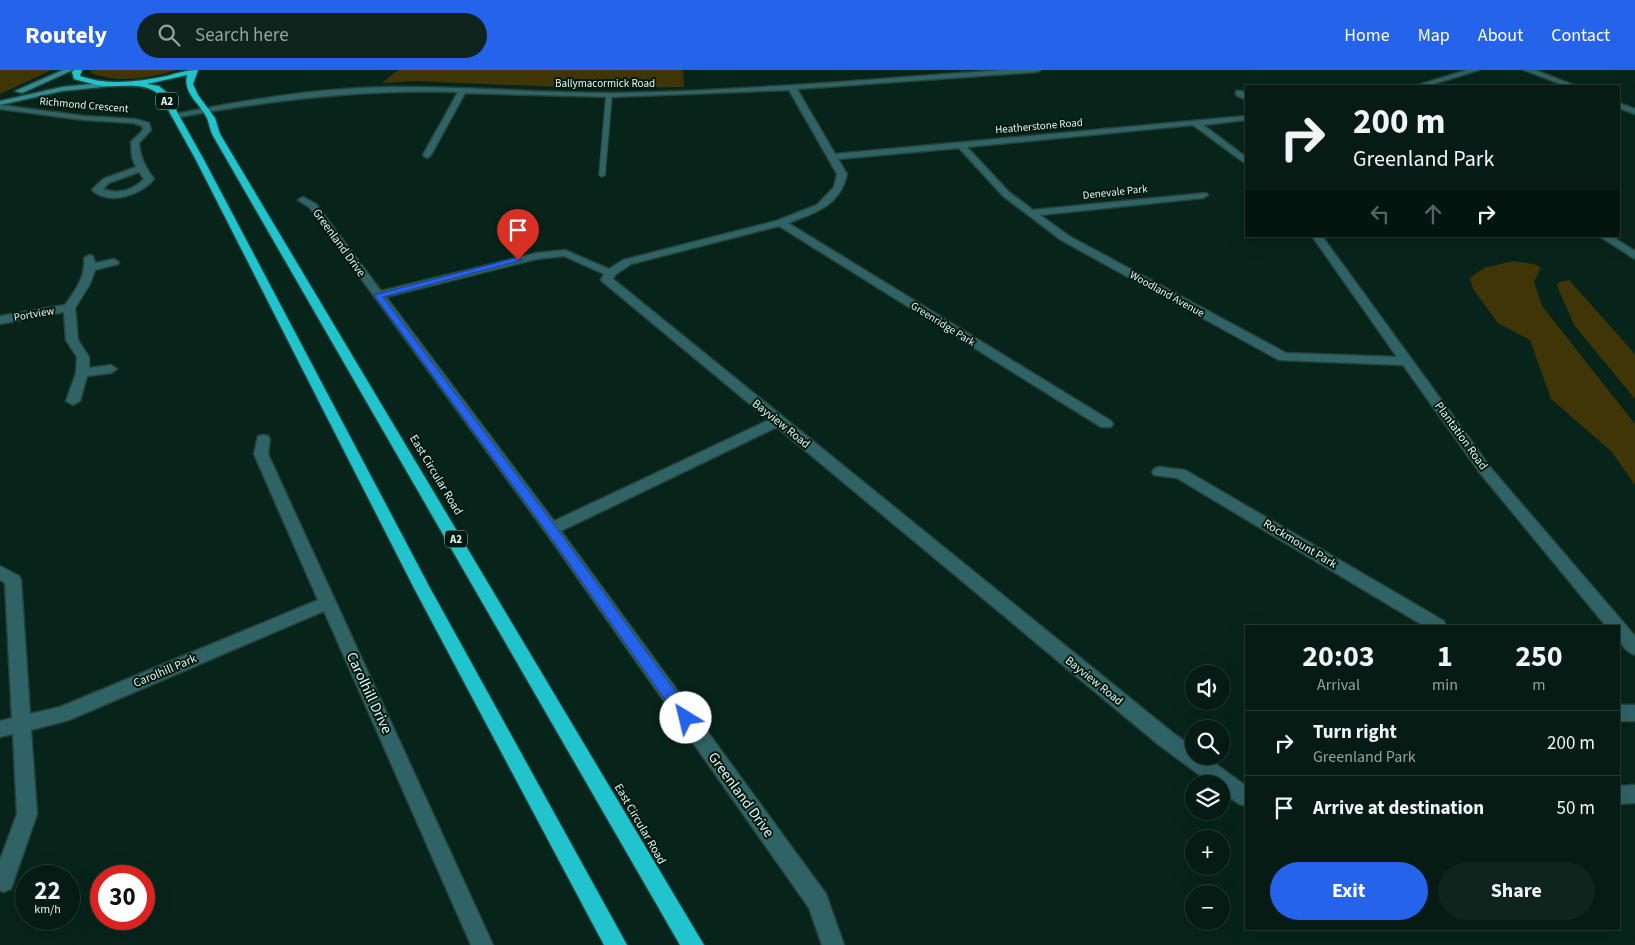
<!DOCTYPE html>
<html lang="en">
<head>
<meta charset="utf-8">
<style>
	body { margin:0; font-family:"Source Sans 3",sans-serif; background:#0e241d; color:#f1f3f6; height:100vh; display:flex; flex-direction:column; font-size:19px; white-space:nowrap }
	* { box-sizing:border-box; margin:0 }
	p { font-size:16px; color:#97a1a0 }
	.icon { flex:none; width:28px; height:28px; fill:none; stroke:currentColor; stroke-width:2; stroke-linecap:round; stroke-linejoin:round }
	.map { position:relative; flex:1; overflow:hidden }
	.drawer { position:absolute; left:1245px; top:555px; width:375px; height:305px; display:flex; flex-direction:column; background:#051b14; border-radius:0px; box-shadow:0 5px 20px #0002,0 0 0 1px #263934 }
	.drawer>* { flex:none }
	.top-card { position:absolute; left:1245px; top:15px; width:375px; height:152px; border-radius:0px; box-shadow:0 5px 20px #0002,0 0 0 1px #263934; background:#051b14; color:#f1f3f6; overflow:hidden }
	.tools { position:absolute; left:1185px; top:595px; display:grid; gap:10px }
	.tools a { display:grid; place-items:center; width:45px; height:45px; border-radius:50%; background:#051b14; box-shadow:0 5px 20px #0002,0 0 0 1px #263934; font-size:25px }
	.speed { position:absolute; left:15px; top:795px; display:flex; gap:10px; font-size:25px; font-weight:700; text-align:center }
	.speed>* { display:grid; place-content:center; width:65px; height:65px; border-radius:50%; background:#051b14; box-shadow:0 5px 20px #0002,0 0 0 1px #263934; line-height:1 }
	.speed small { font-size:12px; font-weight:400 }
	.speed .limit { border:8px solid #d22; background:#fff; color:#111 }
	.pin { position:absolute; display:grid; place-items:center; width:42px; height:42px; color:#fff; margin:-51px -21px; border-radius:50% 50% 50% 0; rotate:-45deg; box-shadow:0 0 5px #0007 }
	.pin .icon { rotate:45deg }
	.me { position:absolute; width:55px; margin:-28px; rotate:324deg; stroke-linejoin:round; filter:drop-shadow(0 0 4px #0008) }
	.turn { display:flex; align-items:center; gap:18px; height:105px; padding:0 25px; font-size:22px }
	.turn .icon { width:65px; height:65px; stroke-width:2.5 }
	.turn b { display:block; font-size:35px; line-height:42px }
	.lanes { display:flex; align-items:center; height:48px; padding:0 25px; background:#0003; justify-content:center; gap:25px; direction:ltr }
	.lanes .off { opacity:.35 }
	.eta { display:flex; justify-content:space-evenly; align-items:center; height:85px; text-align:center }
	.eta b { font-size:30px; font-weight:700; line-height:35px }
	.button { display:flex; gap:10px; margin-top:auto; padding:10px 25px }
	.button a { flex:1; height:58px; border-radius:30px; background:#2563eb; color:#fff; font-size:20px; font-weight:700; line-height:58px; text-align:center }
	.button a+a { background:#0e241d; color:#f1f3f6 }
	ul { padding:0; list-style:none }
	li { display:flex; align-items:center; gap:15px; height:65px; padding:0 25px; border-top:1px solid #263934 }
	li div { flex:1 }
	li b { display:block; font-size:19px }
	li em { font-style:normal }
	header { display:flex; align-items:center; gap:30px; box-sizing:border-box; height:70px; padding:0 25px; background:#2563eb; color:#fff }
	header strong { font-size:24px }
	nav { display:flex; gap:28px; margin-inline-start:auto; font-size:18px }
	.search { width:350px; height:45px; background:#0e241d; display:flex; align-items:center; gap:12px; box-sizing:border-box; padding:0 18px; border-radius:28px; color:#97a1a0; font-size:19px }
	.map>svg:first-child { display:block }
	.green { fill:#3f3507 }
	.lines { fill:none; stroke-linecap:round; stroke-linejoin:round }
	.lane-casing { stroke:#264138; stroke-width:2 }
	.street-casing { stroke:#264138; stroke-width:3 }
	.secondary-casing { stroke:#264138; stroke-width:3 }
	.highway-casing { stroke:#264138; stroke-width:3 }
	.lane { fill:#306366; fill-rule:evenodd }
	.street { fill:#306366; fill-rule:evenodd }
	.secondary { fill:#318a90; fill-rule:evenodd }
	.highway { fill:#21c4cd; fill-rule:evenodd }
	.route { fill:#2563eb; stroke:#184099 }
	.labels { text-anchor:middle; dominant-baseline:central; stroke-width:4; stroke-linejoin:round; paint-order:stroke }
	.far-street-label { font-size:11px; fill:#e5f5ed; stroke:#001a11 }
	.shield { fill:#001a11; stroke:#a0b3ab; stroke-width:1 }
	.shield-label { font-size:11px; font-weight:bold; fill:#e5f5ed }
	.street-label { font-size:12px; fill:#e5f5ed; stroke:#001a11 }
	.near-street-label { font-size:15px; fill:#e5f5ed; stroke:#001a11 }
</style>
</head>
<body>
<header>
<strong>Routely</strong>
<div class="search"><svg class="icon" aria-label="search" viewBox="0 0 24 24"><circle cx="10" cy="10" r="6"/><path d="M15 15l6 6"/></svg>Search here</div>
<nav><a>Home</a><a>Map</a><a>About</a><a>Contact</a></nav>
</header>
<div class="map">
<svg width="1635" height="875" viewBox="0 0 1635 875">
	<rect width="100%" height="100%" fill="#07241a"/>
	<path class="green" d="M 0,0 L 52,0 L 0,24 Z
		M 91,0 L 177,0 C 150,8 117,14 91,3 Z
		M 398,0 L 683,0 L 684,17 L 586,18 L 415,11 L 382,13 Z
		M 1513,191 L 1534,194 L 1541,198 L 1534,212 L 1542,236 L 1635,354 L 1635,415 L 1611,381 L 1551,329 L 1530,270 L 1498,253 L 1473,219 L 1470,208 L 1484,198 Z
		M 1569,210 L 1635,284 L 1635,329 L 1574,255 L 1557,216 L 1559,212 Z"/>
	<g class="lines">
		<defs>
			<path id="lane" d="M 609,23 L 612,25 L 605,105 L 602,107 L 599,105 L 606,25 Z"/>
			<path id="street" d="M 1004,0 L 1041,0 L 1037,2 L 797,19 L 835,84 L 1246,46 L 1246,50 L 1203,55 L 1246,87 L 1246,94 L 1193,55 L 967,77 L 1009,122 L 1033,140 L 1206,123 L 1208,125 L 1203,128 L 1040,145 L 1069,166 L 1286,283 L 1397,287 L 1312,166 L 1322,166 L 1490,397 L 1635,566 L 1635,585 C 1621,580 1619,569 1619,556 L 1606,556 L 1480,403 L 1403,295 L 1279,290 L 1061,170 L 1003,126 L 959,78 L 838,89 L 847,104 C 840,136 815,143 788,153 L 1111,351 L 1113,354 L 1111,357 L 1101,357 L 779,156 L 631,194 L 615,205 L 613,209 L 1173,663 L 1194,678 L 1194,686 L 1205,686 L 1246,716 L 1246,736 L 1239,734 L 1221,721 L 1221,714 L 1212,714 L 1159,675 L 777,357 L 561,461 L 826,824 L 844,875 L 822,875 L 809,838 L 546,463 L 310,138 L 298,130 L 303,127 L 316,134 L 381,221 L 537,183 L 565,180 L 609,199 L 623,190 L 776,151 L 817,135 L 834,117 L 837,104 L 789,20 L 612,27 L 465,23 L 431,85 L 427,88 L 423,85 L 458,22 C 362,19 269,30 175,48 L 171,46 L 175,44 C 246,30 318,18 390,17 C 464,16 538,23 612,23 C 743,21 873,9 1004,0 ZM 564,186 L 604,204 L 601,210 L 603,212 L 769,350 L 554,451 L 386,227 L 537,189 Z
				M 1467,0 L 1479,0 L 1427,16 L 1415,16 Z
				M 1524,0 L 1535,0 L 1576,16 L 1566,16 Z
				M 1236,21 L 1242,21 L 1246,25 L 1246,30 L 1236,25 Z
				M 1619,33 L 1635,39 L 1635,44 L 1619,38 Z
				M 0,35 L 84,46 L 135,49 L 149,53 L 151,60 L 139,73 C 140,87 145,97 154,109 C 141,125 109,136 92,120 L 103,109 L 136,97 L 132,87 L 131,72 L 143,60 L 142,56 L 134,53 L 84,50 L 0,39 ZM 139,102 L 144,109 C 133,120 118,125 103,119 L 109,113 Z
				M 1599,166 L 1611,166 L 1635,181 L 1635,189 Z
				M 89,185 L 93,186 L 95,193 L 114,189 L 119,192 L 118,194 L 95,200 L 90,214 L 75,238 L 78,270 L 89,287 L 89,298 L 111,295 L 117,299 L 111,303 L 87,306 L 80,331 L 73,335 L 66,331 L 76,303 L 77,287 L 66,270 L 64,242 L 0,254 L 0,246 L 65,235 C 75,221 86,207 84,188 Z
				M 263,365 L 268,366 L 270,369 L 268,384 L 493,875 L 471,875 L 324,541 L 69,650 L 31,660 L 37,744 L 11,819 L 3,822 L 0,820 L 0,790 L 17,744 L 13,664 L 0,667 L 0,651 L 12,648 L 5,513 L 0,510 L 0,496 L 19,506 L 21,510 L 30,644 L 60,637 L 318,530 L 254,384 L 258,366 Z
				M 1159,397 L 1185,400 L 1444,551 L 1446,556 L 1424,556 L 1177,408 L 1154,405 L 1152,402 L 1154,399 Z
				M 1619,635 L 1635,635 L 1635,651 L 1619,651 Z
				M 1635,715 L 1635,733 L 1619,734 L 1619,716 Z"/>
			<path id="secondary" d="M 63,0 L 73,0 L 22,23 L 15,21 Z
				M 110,12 L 114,14 L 113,16 L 62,21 L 0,35 L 0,31 L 62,17 Z"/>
			<path id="highway" d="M 74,0 L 82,0 L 80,6 C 108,16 138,12 167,6 C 177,3 187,0 198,0 L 193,14 L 198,25 L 215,48 L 220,64 L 704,875 L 680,875 L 212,64 C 210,59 209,53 207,48 C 199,32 183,24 187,5 L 147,14 L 159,16 L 166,22 L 204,90 L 430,518 L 627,875 L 604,875 L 415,520 L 196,90 L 160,25 C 145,12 124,17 106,16 C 95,15 85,12 74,9 L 72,2 Z"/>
		</defs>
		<use href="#lane" class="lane-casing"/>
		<use href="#street" class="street-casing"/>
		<use href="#secondary" class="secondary-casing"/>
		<use href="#highway" class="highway-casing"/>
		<use href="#lane" class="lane"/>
		<use href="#street" class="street"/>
		<use href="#secondary" class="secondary"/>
		<use href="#highway" class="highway"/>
	</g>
	<path class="route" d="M 515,188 L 522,190 L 383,227 L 555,456 L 691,643 L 693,648 L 691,652 L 686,654 L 681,652 L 547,462 L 374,225 Z"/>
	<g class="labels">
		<g class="far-street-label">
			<text x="605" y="13">Ballymacormick Road</text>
			<text transform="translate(84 35) rotate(5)">Richmond Crescent</text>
			<text transform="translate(1039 56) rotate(-5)">Heatherstone Road</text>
			<text transform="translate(1115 122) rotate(-6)">Denevale Park</text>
			<text transform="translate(1167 224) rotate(29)">Woodland Avenue</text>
			<text transform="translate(34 244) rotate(-10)">Portview</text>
			<text transform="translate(943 254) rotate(32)">Greenridge Park</text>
		</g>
		<g class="shield">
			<rect x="156" y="22.5" width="22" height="17" rx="4"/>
			<rect x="445" y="460.5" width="22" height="17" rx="4"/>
		</g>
		<g class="shield-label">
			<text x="167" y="31">A2</text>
			<text x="456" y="469">A2</text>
		</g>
		<g class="street-label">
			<text transform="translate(339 173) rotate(54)">Greenland Drive</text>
			<text transform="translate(781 354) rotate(39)">Bayview Road</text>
			<text transform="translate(1461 366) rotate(54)">Plantation Road</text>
			<text transform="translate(436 405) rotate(59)">East Circular Road</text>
			<text transform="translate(1300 474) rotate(31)">Rockmount Park</text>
			<text transform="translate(165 601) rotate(-23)">Carolhill Park</text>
			<text transform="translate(1094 611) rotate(39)">Bayview Road</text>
			<text transform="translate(640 754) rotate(60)">East Circular Road</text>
		</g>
		<g class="near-street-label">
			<text transform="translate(369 623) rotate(65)">Carolhill Drive</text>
			<text transform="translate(741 725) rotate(54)">Greenland Drive</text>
		</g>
	</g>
</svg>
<div class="tools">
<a><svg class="icon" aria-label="sound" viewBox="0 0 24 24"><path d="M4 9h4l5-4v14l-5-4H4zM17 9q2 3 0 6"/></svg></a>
<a><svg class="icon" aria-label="search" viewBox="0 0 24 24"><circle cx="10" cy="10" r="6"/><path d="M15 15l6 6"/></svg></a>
<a><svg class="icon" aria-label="layers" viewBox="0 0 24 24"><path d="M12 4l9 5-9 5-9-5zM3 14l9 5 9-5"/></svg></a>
<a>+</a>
<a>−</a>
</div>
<div class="speed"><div>22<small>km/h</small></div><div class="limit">30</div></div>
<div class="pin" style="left:518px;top:190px;background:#d93025"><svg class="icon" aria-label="arrive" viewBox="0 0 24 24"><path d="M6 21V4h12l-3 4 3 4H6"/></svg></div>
<svg class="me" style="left:686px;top:648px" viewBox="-20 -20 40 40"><circle r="19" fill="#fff"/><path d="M0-13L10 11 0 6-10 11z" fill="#2563eb"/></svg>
<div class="top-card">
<div class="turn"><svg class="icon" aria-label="right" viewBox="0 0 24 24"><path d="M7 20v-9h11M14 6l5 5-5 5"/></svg><div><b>200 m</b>Greenland Park</div></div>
<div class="lanes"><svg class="icon off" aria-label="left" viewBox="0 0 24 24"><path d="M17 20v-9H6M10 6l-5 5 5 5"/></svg><svg class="icon off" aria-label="ahead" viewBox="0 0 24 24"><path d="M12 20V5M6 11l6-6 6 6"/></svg><svg class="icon" aria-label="right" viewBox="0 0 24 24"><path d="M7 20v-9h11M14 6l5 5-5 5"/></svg></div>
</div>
<section class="drawer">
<div class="eta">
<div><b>20:03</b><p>Arrival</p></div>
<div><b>1</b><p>min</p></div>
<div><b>250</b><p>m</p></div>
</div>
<ul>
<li><svg class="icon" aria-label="right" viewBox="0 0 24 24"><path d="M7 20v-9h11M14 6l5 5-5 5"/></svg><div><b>Turn right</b><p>Greenland Park</p></div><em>200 m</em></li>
<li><svg class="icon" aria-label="arrive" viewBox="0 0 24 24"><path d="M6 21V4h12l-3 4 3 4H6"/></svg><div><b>Arrive at destination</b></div><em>50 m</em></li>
</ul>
<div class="button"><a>Exit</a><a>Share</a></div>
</section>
</div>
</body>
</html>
